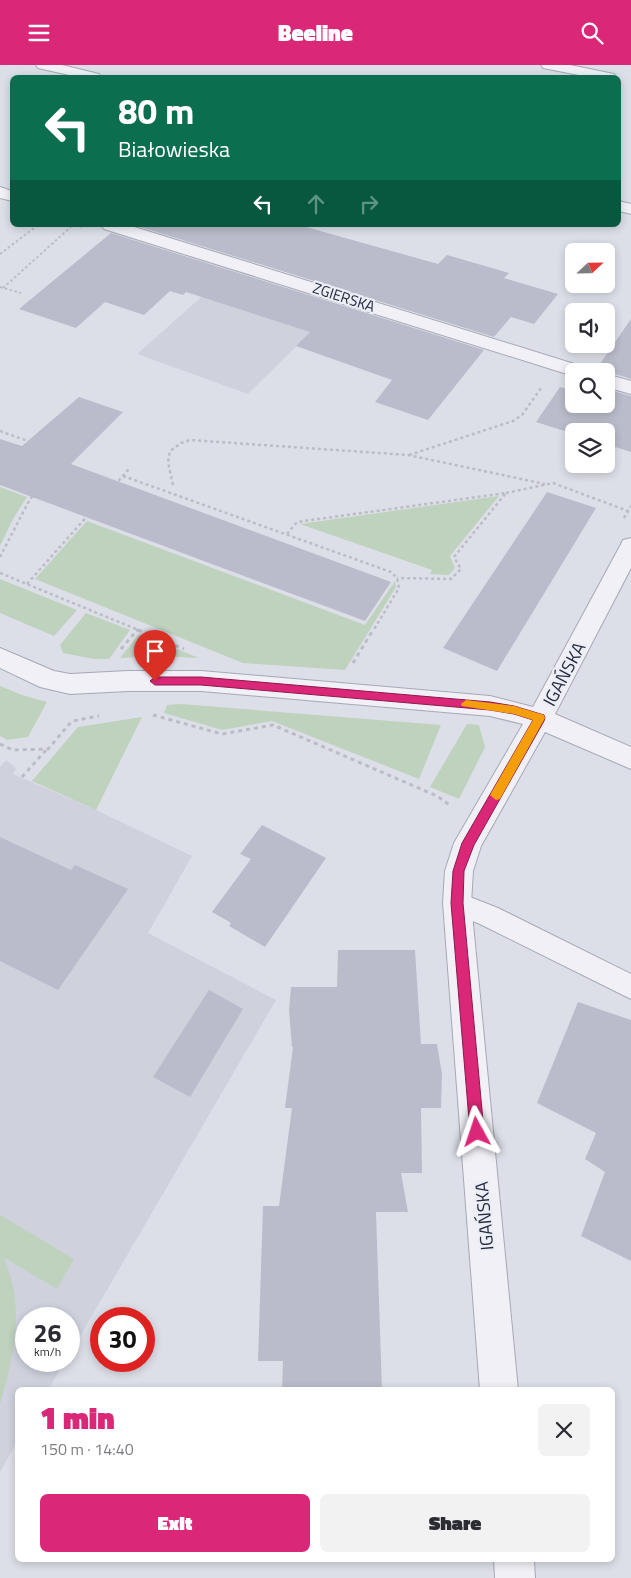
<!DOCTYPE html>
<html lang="en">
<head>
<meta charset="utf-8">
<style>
	body { margin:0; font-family:"Titillium Web",sans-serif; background:#f2f2f3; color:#2b2b33; height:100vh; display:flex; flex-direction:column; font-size:19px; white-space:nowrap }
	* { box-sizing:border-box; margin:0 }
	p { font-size:16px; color:#7c7c81 }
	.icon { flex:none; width:28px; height:28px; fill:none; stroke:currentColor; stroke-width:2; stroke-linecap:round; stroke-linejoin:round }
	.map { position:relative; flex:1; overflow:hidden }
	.panel { position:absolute; left:15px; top:1322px; width:600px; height:175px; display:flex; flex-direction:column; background:#fff; border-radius:8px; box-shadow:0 2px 8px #0003 }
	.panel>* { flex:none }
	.banner { position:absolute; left:10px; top:10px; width:611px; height:152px; border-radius:8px; box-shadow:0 2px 8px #0003; background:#0b6e4f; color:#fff; overflow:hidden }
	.needle { width:32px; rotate:68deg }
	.tools { position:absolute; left:565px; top:178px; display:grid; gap:10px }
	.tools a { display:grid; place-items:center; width:50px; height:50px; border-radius:8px; background:#fff; box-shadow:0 2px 8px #0003; font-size:25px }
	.speed { position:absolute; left:15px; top:1242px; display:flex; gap:10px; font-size:25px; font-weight:700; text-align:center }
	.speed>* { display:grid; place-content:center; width:65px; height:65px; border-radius:50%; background:#fff; box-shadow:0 2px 8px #0003; line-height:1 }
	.speed small { font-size:12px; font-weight:400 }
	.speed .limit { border:8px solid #d22; background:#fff; color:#111 }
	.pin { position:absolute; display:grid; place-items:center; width:42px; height:42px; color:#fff; margin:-51px -21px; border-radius:50% 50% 50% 0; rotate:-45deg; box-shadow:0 0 5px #0007 }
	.pin .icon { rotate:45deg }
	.me { position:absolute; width:55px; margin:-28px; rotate:355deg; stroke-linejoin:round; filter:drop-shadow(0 0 4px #0008) }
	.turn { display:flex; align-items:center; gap:18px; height:105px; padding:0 25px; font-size:22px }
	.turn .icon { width:65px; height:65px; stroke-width:2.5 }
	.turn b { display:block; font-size:35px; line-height:42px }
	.lanes { display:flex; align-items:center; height:48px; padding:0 25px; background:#0003; justify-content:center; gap:25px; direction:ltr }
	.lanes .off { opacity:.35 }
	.round { display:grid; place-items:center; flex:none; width:52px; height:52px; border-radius:8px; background:#f2f2f3 }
	.headline { display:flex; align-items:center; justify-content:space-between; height:85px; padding:0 25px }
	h1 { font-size:30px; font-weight:800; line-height:38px; color:#db2777 }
	.primary-button { display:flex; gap:10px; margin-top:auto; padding:10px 25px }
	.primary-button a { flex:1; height:58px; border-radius:8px; background:#db2777; color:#fff; font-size:20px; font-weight:800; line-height:58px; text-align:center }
	.primary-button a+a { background:#f2f2f3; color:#2b2b33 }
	header { display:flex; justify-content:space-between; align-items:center; height:65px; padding:0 25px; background:#db2777; color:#fff; font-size:22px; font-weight:800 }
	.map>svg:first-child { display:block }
	.built { fill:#cfd1dd }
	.green { fill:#bed2bd }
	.building { fill:#babccb }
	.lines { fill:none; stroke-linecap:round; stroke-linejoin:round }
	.lane-casing { stroke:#a6a8b5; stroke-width:2 }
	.street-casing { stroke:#a6a8b5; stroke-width:2 }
	.path-far2 { stroke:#bbbcc6; stroke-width:2; stroke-dasharray:2.5 2.5; stroke-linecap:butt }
	.path-far1 { stroke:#bbbcc6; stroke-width:2.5; stroke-dasharray:3 3; stroke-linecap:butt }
	.path { stroke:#bbbcc6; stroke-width:3; stroke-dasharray:4 4; stroke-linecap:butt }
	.lane { fill:#f0f0f6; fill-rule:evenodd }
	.street { fill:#f0f0f6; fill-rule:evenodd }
	.route { fill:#db2777; stroke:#8e194d }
	.slow { fill:#f59e0b }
	.labels { text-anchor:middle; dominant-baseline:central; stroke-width:4.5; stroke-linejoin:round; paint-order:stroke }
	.far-street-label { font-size:15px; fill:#25293f; stroke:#eceef5 }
	.street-label { font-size:18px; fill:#25293f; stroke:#eceef5 }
</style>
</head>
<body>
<header><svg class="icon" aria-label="menu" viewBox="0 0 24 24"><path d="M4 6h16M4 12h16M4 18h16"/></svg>Beeline<svg class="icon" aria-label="search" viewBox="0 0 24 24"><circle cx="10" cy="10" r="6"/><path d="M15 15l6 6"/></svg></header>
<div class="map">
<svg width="631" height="1513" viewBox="0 0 631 1513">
	<rect width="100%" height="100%" fill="#dddfe8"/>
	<path class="built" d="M 225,211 L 333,245 L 248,329 L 137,289 Z
		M 6,695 L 16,703 L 13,709 L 96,745 L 192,791 L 148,868 L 276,935 L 69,1290 L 69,1254 L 26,1254 L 26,1296 L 65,1296 L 48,1325 L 18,1325 L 17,1377 L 0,1407 L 0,702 Z"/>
	<path class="green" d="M 0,422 L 27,432 L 13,454 L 0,481 Z
		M 499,431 L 450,491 L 455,503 L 449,510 L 430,509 L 432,505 L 300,459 Z
		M 87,456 L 365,560 L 395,516 L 396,522 L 345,605 L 243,598 L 35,514 Z
		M 0,514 L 77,545 L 54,571 L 0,548 Z
		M 86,548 L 130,565 L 109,594 L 94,594 L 63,588 L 60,580 Z
		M 139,569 L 199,593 L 161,591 L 120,593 Z
		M 0,621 L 22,630 L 47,637 L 28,672 L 7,675 L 0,671 Z
		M 181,639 L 441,660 L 419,714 L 272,656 L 222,665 L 164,648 L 167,640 Z
		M 142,652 L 96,745 L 32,716 L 78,662 Z
		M 467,659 L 479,660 L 485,682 L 459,734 L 430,722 Z
		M 0,1150 L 74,1194 L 57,1224 L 3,1192 C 26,1238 14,1292 0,1339 Z"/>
	<path class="building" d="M 134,160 L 299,160 L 438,199 L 447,190 L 509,208 L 504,213 L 558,229 L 534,259 L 511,252 L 494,272 Z
		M 111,168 L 484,285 L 428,355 L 375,337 L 392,315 L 296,281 L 310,267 L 186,227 L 183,230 L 170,226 L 144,250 L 105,237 L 76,263 L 19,244 Z
		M 631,254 L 631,314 L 606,306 L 595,306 Z
		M 560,322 L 574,326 L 574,339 L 606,339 L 606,324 L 631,331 L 631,387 L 606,379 L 606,366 L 574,366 L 574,369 L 536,357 Z
		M 79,332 L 123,347 L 71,399 L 391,517 L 365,556 L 0,420 L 0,374 L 22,381 Z
		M 547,427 L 596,443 L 497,606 L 443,583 Z
		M 262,760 L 326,793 L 265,882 L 229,861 L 231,858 L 212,847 L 251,794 L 240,789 Z
		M 0,772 L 71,805 L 75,800 L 128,824 L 58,925 L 0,896 Z
		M 338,885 L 415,885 L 421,979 L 437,979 L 442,1009 L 441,1043 L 421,1043 L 422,1108 L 401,1108 L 408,1147 L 376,1147 L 382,1325 L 282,1325 L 283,1296 L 258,1296 L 263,1141 L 279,1141 L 292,1043 L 285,1043 L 293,982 L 292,982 L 289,945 L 291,922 L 337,922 Z
		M 209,925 L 243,944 L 190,1032 L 153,1012 Z
		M 578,937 L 631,955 L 631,1196 L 581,1171 L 605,1107 L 585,1094 L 596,1068 L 537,1038 Z"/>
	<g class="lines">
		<defs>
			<path id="lane" d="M 457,827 L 498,843 L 631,909 L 631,934 L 480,859 L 448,846 L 445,838 L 448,830 Z"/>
			<path id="street" d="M 36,0 L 62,0 L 99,9 L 101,12 L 78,12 L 38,3 Z
				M 541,0 L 570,0 L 614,9 L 616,12 L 589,12 L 543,3 Z
				M 0,122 L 12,126 L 12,136 L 0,133 Z
				M 619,136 L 631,139 L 631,149 L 619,146 Z
				M 101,160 L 128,160 L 584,302 L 587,306 L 574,306 L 574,311 L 570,310 L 104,164 Z
				M 606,309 L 631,316 L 631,329 L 606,322 Z
				M 631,473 L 631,503 L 555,649 L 631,682 L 631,704 L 545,667 L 481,781 L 473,806 L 471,838 L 518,1325 L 480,1325 L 443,838 L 445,806 L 454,778 L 523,659 L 490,651 L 201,626 L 128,626 L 70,629 L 40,622 L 0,603 L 0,583 L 54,606 L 70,609 L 128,606 L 201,606 L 490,631 L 533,642 L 620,481 L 623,475 Z
				M 494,1495 L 534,1495 L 535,1513 L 495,1513 Z"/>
		</defs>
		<use href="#lane" class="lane-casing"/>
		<use href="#street" class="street-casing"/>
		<path class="path-far2" d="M 75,160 L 81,162
			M 0,189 L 38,160
			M 0,222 L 21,228
			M 3,223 L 73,160"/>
		<path class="path-far1" d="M 0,366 L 72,392
			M 409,390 L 513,356 L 522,350 L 541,323
			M 123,411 L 391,507 L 397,513 L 399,523 L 373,566
			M 173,420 L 168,397 L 170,386 L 181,378 L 190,375 L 408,390 L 545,419
			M 506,428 L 553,418 L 628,446
			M 624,453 L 631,441
			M 287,469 L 297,457 L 506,428 L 454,492 L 461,504 L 451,514 L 397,513
			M 0,492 L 30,434 L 78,386
			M 0,508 L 141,566
			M 27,519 L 129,404
			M 136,566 L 138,564"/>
		<path class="path" d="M 138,565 L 184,584
			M 121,584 L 137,565
			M 353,598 L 373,565
			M 153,650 L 222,669 L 273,660 L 437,731 L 451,741
			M 0,679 L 13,685 L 48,684 L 72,656 L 99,651
			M 22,712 L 47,684"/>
		<use href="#lane" class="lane"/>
		<use href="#street" class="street"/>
	</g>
	<path class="route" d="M 155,612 L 201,612 L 490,637 L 514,641 L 544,650 L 545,653 L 544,656 L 474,780 L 464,806 L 463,838 L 484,1067 L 482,1072 L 477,1074 L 472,1072 L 470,1067 L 451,838 L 453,806 L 462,778 L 533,655 L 514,649 L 490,645 L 201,620 L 155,620 L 150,616 Z"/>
	<path class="slow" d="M 466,635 L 514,641 L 544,650 L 545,653 L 500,734 L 496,735 L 490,730 L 533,655 L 514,649 L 462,641 L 461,639 Z"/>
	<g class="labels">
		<g class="far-street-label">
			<text transform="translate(344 232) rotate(18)">ZGIERSKA</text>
		</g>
		<g class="street-label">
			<text transform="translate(564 609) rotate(-62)">IGAŃSKA</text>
			<text transform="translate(484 1151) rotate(-95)">IGAŃSKA</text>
		</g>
	</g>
</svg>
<div class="tools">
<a><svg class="needle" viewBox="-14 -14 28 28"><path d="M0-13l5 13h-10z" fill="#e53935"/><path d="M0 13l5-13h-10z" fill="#7c7c81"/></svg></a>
<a><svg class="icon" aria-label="sound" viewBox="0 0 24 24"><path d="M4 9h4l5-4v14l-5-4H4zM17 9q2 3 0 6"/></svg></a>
<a><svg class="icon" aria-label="search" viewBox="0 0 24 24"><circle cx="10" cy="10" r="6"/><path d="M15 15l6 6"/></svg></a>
<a><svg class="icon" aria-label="layers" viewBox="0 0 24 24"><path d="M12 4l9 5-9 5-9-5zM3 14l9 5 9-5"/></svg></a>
</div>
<div class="speed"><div>26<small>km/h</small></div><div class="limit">30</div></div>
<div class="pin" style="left:155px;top:616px;background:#d93025"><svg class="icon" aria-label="arrive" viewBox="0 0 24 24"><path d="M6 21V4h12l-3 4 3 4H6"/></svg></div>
<svg class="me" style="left:477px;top:1067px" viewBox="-20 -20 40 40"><path d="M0-17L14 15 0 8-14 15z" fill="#db2777" stroke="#fff" stroke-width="4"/></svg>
<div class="banner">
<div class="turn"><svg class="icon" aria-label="left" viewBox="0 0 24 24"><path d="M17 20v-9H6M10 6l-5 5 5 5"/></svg><div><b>80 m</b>Białowieska</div></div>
<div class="lanes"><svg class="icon" aria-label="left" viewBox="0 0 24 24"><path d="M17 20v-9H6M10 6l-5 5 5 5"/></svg><svg class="icon off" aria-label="ahead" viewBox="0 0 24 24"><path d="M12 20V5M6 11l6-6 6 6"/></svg><svg class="icon off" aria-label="right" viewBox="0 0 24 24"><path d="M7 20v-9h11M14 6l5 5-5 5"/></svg></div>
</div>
<section class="panel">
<div class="headline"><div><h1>1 min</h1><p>150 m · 14:40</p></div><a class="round"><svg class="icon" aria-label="close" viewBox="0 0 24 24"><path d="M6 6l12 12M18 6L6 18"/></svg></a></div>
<div class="primary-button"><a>Exit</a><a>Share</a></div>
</section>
</div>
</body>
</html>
